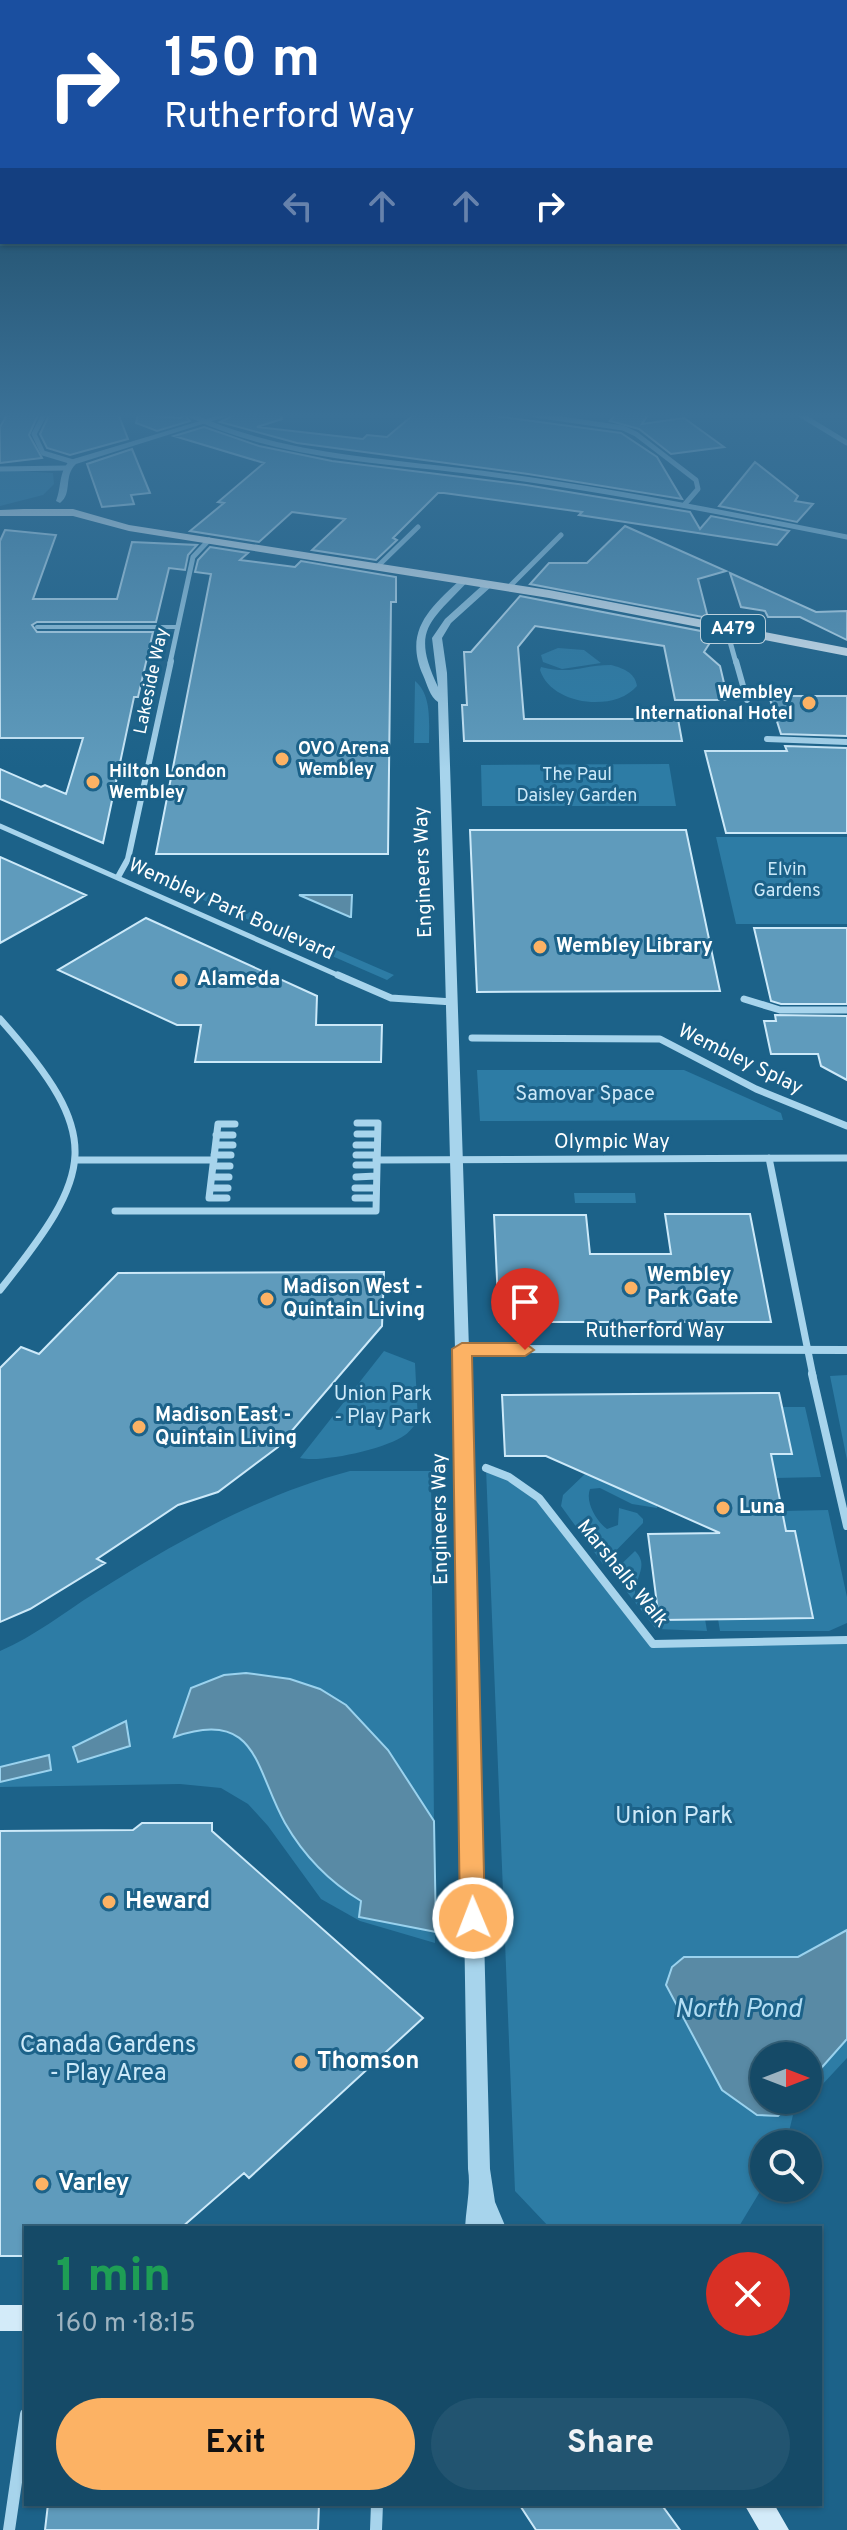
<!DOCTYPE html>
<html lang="en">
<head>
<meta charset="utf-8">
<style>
	body { margin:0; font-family:Overpass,sans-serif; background:#225470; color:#f1f3f6; height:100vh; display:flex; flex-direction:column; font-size:30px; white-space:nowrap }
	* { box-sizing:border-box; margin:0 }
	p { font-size:26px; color:#9db3c0 }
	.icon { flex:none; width:44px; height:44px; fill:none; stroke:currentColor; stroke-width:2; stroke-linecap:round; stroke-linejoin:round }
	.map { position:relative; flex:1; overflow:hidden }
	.details { position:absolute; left:24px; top:2226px; width:798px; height:280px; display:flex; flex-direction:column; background:#154a67; border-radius:0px; box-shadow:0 2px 6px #0004,0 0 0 2px #34627b }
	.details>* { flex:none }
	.guide { position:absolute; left:0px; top:0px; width:848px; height:244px; box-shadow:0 2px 6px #0004,0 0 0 2px #34627b; background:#1a4fa0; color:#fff; overflow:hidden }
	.needle { width:52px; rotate:90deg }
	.controls { position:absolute; left:750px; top:2042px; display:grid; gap:16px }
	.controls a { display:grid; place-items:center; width:72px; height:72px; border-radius:50%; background:#154a67; box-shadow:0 2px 6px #0004,0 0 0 2px #34627b; font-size:40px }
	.pin { position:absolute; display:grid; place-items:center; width:68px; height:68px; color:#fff; margin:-82px -34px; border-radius:50% 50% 50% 0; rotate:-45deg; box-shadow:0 0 8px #0007 }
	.pin .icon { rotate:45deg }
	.me { position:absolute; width:88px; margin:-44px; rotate:359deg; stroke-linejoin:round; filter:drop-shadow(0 0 6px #0008) }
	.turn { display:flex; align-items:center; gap:28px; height:168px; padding:0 32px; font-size:36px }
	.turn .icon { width:104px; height:104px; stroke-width:2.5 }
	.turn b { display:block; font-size:56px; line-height:68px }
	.lanes { display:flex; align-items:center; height:76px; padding:0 32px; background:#0003; justify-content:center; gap:40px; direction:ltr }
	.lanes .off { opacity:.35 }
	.round { display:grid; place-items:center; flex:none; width:84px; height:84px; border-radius:42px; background:#225470 }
	.summary { display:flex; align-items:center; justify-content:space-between; height:136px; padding:0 32px }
	h1 { font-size:48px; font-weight:700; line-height:60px; color:#1e9e55 }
	.button { display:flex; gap:16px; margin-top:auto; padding:16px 32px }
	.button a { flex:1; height:92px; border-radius:48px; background:#fcb264; color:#111; font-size:32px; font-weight:700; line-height:92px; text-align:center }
	.button a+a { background:#225470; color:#f1f3f6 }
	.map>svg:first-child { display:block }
	.green { fill:#2d7ca5 }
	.water { fill:#598aa5; stroke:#9ad2ee; stroke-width:2 }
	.building { fill:#5f9bbc; stroke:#cce9f9; stroke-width:2 }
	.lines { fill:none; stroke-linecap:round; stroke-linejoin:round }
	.pedestrian-far3 { stroke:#a7d4ec; stroke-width:4 }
	.pedestrian-far2 { stroke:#a7d4ec; stroke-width:5 }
	.pedestrian-far1 { stroke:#a7d4ec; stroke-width:7 }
	.pedestrian { stroke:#a7d4ec; stroke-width:8 }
	.minor-far3 { stroke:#a7d4ec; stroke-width:5 }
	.minor-far2 { stroke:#a7d4ec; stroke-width:6 }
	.minor-far1 { stroke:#a7d4ec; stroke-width:8 }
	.minor { stroke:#a7d4ec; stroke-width:12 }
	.tertiary { fill:#a7d4ec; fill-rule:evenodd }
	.secondary { fill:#d3ebf9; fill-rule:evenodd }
	.primary { fill:#ecf7ff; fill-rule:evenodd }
	.route { fill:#fcb264; stroke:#a47441; stroke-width:2 }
	.poi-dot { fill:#fcb264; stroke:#1c6289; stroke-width:3 }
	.labels { text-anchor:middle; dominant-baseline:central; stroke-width:6; stroke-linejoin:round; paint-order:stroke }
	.shield { fill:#1c6289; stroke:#bbd0dc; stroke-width:2 }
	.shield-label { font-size:18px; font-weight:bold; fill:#fff }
	.far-street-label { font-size:18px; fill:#fff; stroke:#1c6289 }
	.far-poi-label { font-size:18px; font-weight:bold; fill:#fff; stroke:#1c6289; text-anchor:start }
	.far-park-label { font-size:18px; fill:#cce9f9; stroke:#1c6289 }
	.street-label { font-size:20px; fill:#fff; stroke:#1c6289 }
	.poi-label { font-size:20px; font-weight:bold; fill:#fff; stroke:#1c6289; text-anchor:start }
	.park-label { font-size:20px; fill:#cce9f9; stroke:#1c6289 }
	.near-park-label { font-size:24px; fill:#cce9f9; stroke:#1c6289 }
	.near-poi-label { font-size:24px; font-weight:bold; fill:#fff; stroke:#1c6289; text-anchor:start }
	.near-water-label { font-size:26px; font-style:italic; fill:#b2ddf3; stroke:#1c6289 }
</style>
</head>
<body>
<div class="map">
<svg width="847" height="2530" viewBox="0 0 847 2530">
	<rect width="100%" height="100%" fill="#1c6289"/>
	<path class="green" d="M 0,470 L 53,473 L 54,484 L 43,495 L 0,506 Z
		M 558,648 L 584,650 L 601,663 L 562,669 L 543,662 L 541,655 Z
		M 611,665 C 622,668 635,672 637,686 C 614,713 551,705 540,670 L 541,667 C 573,675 582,665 611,665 Z
		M 415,681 C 432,695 429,722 429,743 L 414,743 Z
		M 669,764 L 676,806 L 482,806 L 481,765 Z
		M 716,837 L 847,837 L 847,924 L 736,924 Z
		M 187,885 L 394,975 L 387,980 L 178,889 Z
		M 477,1070 L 684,1070 L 781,1113 L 783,1120 L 480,1121 Z
		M 574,1193 L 635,1193 L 636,1203 L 575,1203 Z
		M 384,1351 L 415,1363 L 418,1421 C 414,1425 410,1432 405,1435 C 386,1449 322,1463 300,1458 Z
		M 847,1375 L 847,1460 L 830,1376 Z
		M 782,1407 L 805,1407 L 821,1477 L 776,1478 L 771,1454 L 791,1454 Z
		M 486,1468 L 539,1498 L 653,1644 L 847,1638 L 847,2058 L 808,2100 L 808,2056 L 764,2056 L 764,2100 L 808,2100 L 793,2115 L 786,2144 L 764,2144 L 764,2185 L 738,2228 L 550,2228 L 515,2191 Z
		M 350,1471 L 431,1471 L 435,1943 L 360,1921 L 321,1899 L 268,1826 L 248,1804 L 221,1788 L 180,1784 L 0,1787 L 0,1651 C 35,1636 63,1613 95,1593 C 174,1543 259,1495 350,1471 Z
		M 586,1473 L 657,1505 L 657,1508 L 632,1504 L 600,1488 L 590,1489 C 585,1502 596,1521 607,1529 L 618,1525 L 619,1508 L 637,1513 L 643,1519 L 643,1523 L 603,1564 L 561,1506 L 563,1495 Z
		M 828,1510 L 847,1597 L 847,1623 L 829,1631 L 720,1631 L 718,1619 L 813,1618 L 796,1532 L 786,1531 L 783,1511 Z
		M 635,1551 C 650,1566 634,1577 635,1595 L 652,1618 L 705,1619 L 707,1631 L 656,1629 L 612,1573 Z"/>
	<path class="water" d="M 299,895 L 352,895 L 351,917 L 350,917 Z
		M 246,1673 L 290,1679 L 320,1689 L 346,1705 L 388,1750 L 434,1821 L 436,1932 L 359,1917 L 361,1901 C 328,1881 304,1856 285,1823 C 255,1770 258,1707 174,1737 L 191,1688 L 224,1675 Z
		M 126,1721 L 130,1746 L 78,1762 L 73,1747 Z
		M 49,1755 L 51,1770 L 0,1782 L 0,1767 Z
		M 847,1930 L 847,2039 L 808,2083 L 808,2056 L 764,2056 L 764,2100 L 793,2100 L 778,2116 L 757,2115 L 722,2090 L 666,1985 L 672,1967 L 684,1957 L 798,1957 Z"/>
	<path class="building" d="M 7,415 L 38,415 L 29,435 L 42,458 L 0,463 L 0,427 Z
		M 49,415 L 119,416 L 128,439 L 70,455 L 47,448 L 40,434 Z
		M 138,415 L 180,418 L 185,415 L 190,421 L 157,431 L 136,423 Z
		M 234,415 L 281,415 L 282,419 L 257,427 L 363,439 L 367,435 L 387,437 L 413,415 L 487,415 L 621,433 L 657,457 L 682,499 L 528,474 L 297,443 L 220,422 Z
		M 615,415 L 648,415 L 642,424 L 684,418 L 724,447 L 671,454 L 639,429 L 610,421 Z
		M 204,427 L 259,446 L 332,461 L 526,485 L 690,512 L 700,529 L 711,516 L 789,531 L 777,545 L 579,515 L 582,512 L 444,493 L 438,493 L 393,538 L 397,540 L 376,560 L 312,550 L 345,519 L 292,512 L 259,542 L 190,531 L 224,503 L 218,502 L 264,463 L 174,436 Z
		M 132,449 L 150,493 L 131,495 L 134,504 L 102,507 L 87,464 Z
		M 755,462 L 798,496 L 795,501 L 813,504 L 797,522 L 719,506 Z
		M 625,526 L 726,571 L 698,579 L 708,618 L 530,584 L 549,563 L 587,563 Z
		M 5,530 L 56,535 L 33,599 L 117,599 L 132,542 L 197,545 L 188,555 L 185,570 L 169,568 L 156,622 L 37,622 L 32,625 L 37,632 L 153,632 L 138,697 L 134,697 L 103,843 L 0,799 L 0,769 L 41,787 L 45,785 L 66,794 L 83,738 L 0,738 L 0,541 Z
		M 210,547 L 248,553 L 240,560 L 295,567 L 301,561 L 396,577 L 396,602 L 391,602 L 388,854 L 156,854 L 211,574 L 195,572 L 198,560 Z
		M 730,573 L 816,612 L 847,611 L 847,640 L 800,617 L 768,617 L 765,611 L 741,607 Z
		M 520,596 L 711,633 L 713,638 L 704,652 L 720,666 L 728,700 L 675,700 L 664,646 L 535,626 L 518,647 L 524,719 L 678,719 L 682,741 L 464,741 L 462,705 L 467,705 L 464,652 L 471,652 Z
		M 769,696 L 847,696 L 847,736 L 781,734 Z
		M 785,746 L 847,748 L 847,833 L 726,833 L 705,751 L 787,751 Z
		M 470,830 L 686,830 L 720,991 L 477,992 Z
		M 0,857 L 86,895 L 0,943 Z
		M 146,918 L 317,996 L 316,1025 L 382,1025 L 381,1062 L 195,1062 L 201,1025 L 177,1025 L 58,970 Z
		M 754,928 L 847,928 L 847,1004 L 781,1004 L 771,1001 Z
		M 775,1015 L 847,1016 L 847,1080 L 821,1066 L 818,1054 L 771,1054 L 764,1021 L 776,1021 Z
		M 665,1214 L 750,1214 L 771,1322 L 499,1322 L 494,1215 L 586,1215 L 590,1254 L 671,1254 Z
		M 384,1272 L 382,1326 L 278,1447 L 218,1492 L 178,1505 L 97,1559 L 105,1563 L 30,1609 L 0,1622 L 0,1368 L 21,1347 L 39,1354 L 118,1273 Z
		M 779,1393 L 792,1454 L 771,1454 L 786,1531 L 795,1531 L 813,1618 L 659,1620 L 648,1534 L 720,1533 L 546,1456 L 505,1456 L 502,1395 Z
		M 142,1823 L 212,1823 L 212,1831 L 423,2018 L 249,2178 L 244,2173 L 181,2228 L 26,2228 L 26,2256 L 0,2256 L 0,1831 L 133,1830 Z
		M 48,2504 L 319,2504 L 318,2530 L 45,2530 Z
		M 519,2504 L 661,2504 L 680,2530 L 536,2530 Z"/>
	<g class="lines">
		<path class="pedestrian-far3" d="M 37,627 L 177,627"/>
		<path class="pedestrian-far2" d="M 0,826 L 342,977"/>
		<path class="pedestrian-far1" d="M 338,975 L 391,998 L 453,1002
			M 744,999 L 780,1010 L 847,1010
			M 0,1019 C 106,1138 94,1172 0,1290
			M 472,1038 L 660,1039 L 756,1089 L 847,1126
			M 357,1134 L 377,1134
			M 216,1135 L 233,1135
			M 216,1145 L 233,1145
			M 356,1145 L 377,1145
			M 214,1155 L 231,1155
			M 356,1155 L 377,1155
			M 769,1158 L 813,1376
			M 77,1160 L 214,1160
			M 376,1160 L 847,1158
			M 356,1165 L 376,1165
			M 213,1166 L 230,1166
			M 212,1177 L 229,1177
			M 356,1177 L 376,1176
			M 211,1188 L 228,1188
			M 355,1188 L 376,1188
			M 227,1198 L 209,1198 L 218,1124 L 235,1124
			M 355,1198 L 376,1198
			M 115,1211 L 376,1211 L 378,1123 L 357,1123"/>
		<path class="pedestrian" d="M 812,1374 L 847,1526
			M 486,1468 L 509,1477 L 539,1498 L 653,1644 L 847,1640"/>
		<path class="minor-far3" d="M 44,415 L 34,434 L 43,453 L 73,462
			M 190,415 C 282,458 381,460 481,473 C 604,489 726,513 847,537
			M 535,415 L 623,428 L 636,434 L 696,480 L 698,489 L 685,504
			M 801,415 L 847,443
			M 0,469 L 66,468
			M 379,565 L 418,527
			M 509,587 L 561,535
			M 735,630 L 729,638 L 736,663
			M 170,663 L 193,557 L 209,540"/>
		<path class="minor-far2" d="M 736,661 L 747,700
			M 767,739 L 847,742
			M 118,877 L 128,859 L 171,661"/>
		<path class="minor-far1" d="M 462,1349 L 847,1350"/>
		<path class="minor" d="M 9,2530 L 26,2414
			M 376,2530 L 377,2504"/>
		<path class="tertiary" d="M 220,415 L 231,415 L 76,464 C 63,476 73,493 60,503 L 56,501 C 62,486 58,473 70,460 Z
			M 462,578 L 469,580 C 431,622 410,628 438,687 L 432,638 L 445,619 L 486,582 L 492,582 L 492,586 L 451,623 L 442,638 L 447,673 L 469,1349 L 490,2169 L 495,2202 L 506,2228 L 465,2228 C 466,2208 471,2188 468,2169 L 455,1349 L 438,702 C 430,697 427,684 423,675 C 403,630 431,607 462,578 Z"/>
		<path class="secondary" d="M 0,2305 L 26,2305 L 26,2331 L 0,2331 Z
			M 744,2504 L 774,2504 L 789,2530 L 759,2530 Z"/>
		<path class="primary" d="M 24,509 L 73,509 L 129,525 L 549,590 L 847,648 L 847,656 L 549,598 L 129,531 L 73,516 L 0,516 L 0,510 Z"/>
	</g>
	<linearGradient id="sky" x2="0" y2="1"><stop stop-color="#0f364b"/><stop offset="0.54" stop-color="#3a7197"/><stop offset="1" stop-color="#3a7197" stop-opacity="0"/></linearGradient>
	<rect width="847" height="769" fill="url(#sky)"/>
	<path class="route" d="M 462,1343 L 525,1343 L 534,1350 L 525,1356 L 472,1356 L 485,1918 L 482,1926 L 473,1929 L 464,1926 L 460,1918 L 452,1349 Z"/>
	<g class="poi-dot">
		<circle cx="809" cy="703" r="8"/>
		<circle cx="282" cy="759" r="8"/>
		<circle cx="93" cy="782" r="8"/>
		<circle cx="540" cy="947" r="8"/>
		<circle cx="181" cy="980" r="8"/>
		<circle cx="631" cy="1288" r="8"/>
		<circle cx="267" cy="1299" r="8"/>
		<circle cx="139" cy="1427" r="8"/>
		<circle cx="723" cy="1508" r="8"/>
		<circle cx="109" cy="1902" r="8"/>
		<circle cx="301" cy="2062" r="8"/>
		<circle cx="42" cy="2184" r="8"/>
	</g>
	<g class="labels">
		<rect class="shield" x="701" y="615" width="64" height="28" rx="6"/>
		<g class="shield-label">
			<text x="733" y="629">A479</text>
		</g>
		<g class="far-street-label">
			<text transform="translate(152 681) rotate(-78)">Lakeside Way</text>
		</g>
		<g class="far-poi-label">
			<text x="793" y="693" text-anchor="end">Wembley<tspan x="793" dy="21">International Hotel</tspan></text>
			<text x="298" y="749">OVO Arena<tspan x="298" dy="21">Wembley</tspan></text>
			<text x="109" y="772">Hilton London<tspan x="109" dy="21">Wembley</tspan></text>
		</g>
		<g class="far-park-label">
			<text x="577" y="775">The Paul<tspan x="577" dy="21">Daisley Garden</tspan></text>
			<text x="787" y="870">Elvin<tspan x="787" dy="21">Gardens</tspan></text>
		</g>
		<g class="street-label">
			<text transform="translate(424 872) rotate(-92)">Engineers Way</text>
			<text transform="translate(231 910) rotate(24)">Wembley Park Boulevard</text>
			<text transform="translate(740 1060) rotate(26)">Wembley Splay</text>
			<text x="612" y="1143">Olympic Way</text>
			<text x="655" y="1332">Rutherford Way</text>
			<text transform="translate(441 1519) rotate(-91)">Engineers Way</text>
			<text transform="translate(622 1574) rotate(51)">Marshalls Walk</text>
		</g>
		<g class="poi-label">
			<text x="556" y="947">Wembley Library</text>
			<text x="197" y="980">Alameda</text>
			<text x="647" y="1276">Wembley<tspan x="647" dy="23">Park Gate</tspan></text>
			<text x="283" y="1288">Madison West -<tspan x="283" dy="23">Quintain Living</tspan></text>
			<text x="155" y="1416">Madison East -<tspan x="155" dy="23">Quintain Living</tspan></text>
			<text x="739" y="1508">Luna</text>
		</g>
		<g class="park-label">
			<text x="585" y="1095">Samovar Space</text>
			<text x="383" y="1395">Union Park<tspan x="383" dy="23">- Play Park</tspan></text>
		</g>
		<g class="near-park-label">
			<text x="674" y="1817">Union Park</text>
			<text x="108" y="2046">Canada Gardens<tspan x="108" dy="28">- Play Area</tspan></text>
		</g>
		<g class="near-poi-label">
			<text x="125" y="1902">Heward</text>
			<text x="317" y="2062">Thomson</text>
			<text x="58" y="2184">Varley</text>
		</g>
		<g class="near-water-label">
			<text x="738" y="2010">North Pond</text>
		</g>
	</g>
</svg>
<div class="controls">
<a><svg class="needle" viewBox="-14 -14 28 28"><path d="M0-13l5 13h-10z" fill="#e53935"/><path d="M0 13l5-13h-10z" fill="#9db3c0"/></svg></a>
<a><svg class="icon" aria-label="search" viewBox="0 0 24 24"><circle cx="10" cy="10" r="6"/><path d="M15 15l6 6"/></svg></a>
</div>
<div class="pin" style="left:525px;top:1350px;background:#d93025"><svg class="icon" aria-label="arrive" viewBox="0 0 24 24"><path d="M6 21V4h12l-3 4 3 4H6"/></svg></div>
<svg class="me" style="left:473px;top:1918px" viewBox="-20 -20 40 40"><circle r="17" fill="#fcb264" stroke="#fff" stroke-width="3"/><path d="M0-11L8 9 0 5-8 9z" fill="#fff"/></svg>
<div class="guide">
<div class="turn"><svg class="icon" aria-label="right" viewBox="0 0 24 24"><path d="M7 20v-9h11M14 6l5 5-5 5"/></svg><div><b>150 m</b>Rutherford Way</div></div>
<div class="lanes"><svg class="icon off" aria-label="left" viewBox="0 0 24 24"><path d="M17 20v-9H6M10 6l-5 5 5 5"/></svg><svg class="icon off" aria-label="ahead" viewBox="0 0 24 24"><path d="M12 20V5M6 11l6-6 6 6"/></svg><svg class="icon off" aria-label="ahead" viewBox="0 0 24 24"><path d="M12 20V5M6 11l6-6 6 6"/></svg><svg class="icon" aria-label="right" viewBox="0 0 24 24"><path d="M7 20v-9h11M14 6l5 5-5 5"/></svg></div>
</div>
<section class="details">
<div class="summary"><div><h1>1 min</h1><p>160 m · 18:15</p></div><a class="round" style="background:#d93025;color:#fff"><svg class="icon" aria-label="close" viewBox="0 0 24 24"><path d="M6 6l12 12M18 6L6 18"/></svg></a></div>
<div class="button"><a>Exit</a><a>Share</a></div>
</section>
</div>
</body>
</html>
